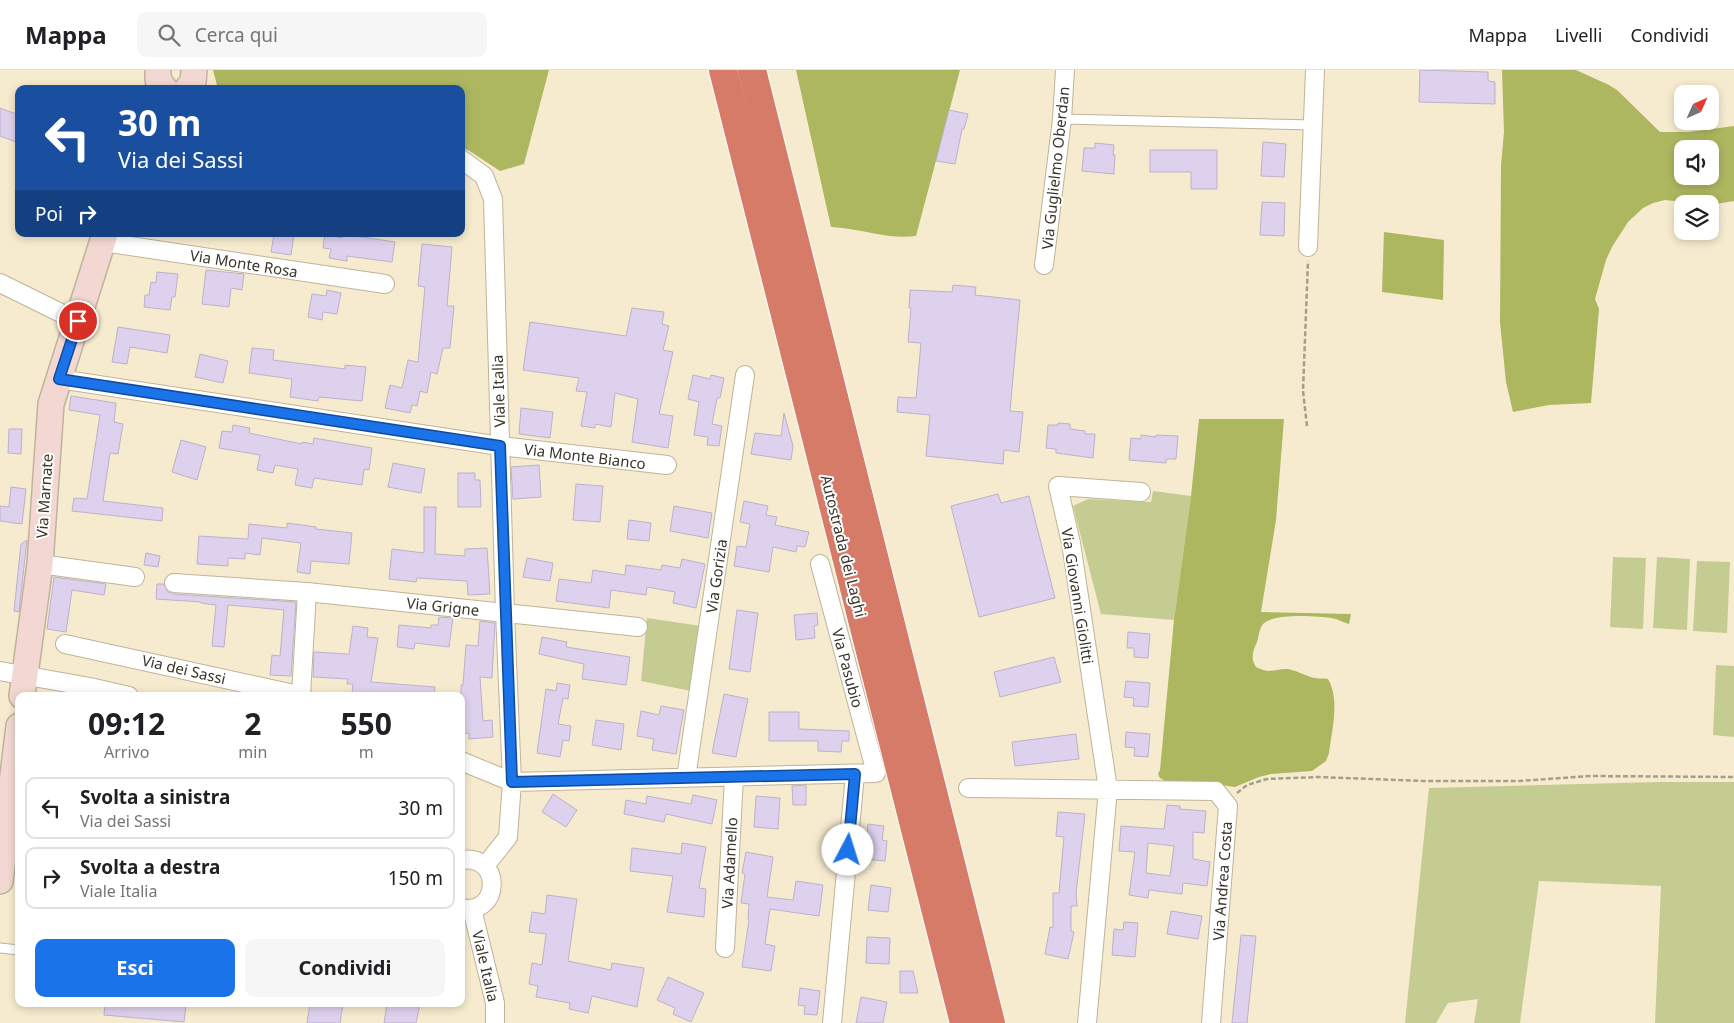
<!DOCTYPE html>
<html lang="it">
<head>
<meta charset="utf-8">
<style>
	body { margin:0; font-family:"Noto Sans",sans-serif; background:#f6f6f6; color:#202124; height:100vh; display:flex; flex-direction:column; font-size:19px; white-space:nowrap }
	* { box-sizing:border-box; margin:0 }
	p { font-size:16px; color:#757577 }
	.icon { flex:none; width:28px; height:28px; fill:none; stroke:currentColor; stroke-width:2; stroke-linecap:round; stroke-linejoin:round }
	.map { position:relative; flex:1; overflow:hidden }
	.drawer { position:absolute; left:15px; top:622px; width:450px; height:315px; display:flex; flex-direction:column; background:#fff; border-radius:10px; box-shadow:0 2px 8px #0003 }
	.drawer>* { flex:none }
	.top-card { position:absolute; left:15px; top:15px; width:450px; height:152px; border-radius:10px; box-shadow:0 2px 8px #0003; background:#1a4fa0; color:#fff; overflow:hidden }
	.needle { width:32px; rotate:45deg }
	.buttons { position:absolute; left:1674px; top:15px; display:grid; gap:10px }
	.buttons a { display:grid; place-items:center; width:45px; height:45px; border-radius:10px; background:#fff; box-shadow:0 2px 8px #0003; font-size:25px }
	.pin { position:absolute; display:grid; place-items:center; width:42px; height:42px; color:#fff; margin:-21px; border:2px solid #fff; border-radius:50%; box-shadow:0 1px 5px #0007 }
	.me { position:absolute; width:55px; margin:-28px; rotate:5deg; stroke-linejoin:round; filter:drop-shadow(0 0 4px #0008) }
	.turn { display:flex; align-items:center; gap:18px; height:105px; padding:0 20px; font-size:22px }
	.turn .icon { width:65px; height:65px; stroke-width:2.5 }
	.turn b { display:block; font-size:35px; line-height:42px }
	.then { display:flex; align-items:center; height:48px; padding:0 20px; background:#0003; gap:10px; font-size:19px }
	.eta { display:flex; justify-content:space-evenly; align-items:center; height:85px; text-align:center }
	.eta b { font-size:30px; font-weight:700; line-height:35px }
	.primary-button { display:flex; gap:10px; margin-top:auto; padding:10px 20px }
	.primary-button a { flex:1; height:58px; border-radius:10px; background:#1a73e8; color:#fff; font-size:20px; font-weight:700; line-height:58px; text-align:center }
	.primary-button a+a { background:#f6f6f6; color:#202124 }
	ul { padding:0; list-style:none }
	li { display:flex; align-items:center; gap:15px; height:62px; margin:0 10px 8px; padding:0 10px; border:2px solid #e0e0e0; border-radius:10px }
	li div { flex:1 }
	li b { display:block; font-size:19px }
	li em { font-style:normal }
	header { display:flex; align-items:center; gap:30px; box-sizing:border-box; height:70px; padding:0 25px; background:#fff; border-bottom:1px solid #e0e0e0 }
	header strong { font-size:24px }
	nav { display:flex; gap:28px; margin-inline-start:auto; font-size:18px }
	.search { width:350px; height:45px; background:#f6f6f6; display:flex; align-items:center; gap:12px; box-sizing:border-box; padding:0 18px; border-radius:10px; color:#757577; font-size:19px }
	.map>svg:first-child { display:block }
	.green { fill:#c5cc92 }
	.forest { fill:#adb760; fill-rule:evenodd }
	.building { fill:#ded1ed; stroke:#bdb1cb; fill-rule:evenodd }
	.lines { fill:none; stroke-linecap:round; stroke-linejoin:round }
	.lane-casing { stroke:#bfb499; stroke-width:11 }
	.street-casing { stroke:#bfb499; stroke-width:20 }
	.secondary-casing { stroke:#bfb499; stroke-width:28 }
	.highway-casing { stroke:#fff; stroke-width:30 }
	.path { stroke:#a69e89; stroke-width:2.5; stroke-dasharray:5 2.5; stroke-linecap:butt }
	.lane { stroke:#fff; stroke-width:9 }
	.street { stroke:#fff; stroke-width:18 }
	.secondary { stroke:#f3d7d2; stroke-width:25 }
	.highway { stroke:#d77b69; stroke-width:28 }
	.route-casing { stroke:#114b97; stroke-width:12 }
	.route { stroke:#1a73e8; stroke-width:9 }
	.labels { text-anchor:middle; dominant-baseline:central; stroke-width:4; stroke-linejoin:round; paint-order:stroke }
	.street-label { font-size:15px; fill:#383429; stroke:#fff }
</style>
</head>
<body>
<header>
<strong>Mappa</strong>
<div class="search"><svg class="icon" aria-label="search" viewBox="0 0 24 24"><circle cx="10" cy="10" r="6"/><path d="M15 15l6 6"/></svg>Cerca qui</div>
<nav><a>Mappa</a><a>Livelli</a><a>Condividi</a></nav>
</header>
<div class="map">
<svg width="1734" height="953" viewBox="0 0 1734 953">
	<rect width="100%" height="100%" fill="#f6ebce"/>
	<path class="green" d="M 1153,421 L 1191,426 L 1174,550 L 1101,544 L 1073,436 L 1088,429 L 1151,432 Z
		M 1613,487 L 1646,488 L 1643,559 L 1610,557 Z
		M 1657,487 L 1690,489 L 1687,560 L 1653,558 Z
		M 1697,491 L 1730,492 L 1727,563 L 1693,561 Z
		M 647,548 L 701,556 L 691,621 L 641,611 Z
		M 1716,595 L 1734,596 L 1734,667 L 1713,665 Z
		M 1658,712 L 1734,712 L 1734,953 L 1655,953 L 1661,816 L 1539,811 L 1520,953 L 1474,953 L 1478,929 L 1448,933 L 1436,953 L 1405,953 L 1429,718 Z"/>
	<path class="forest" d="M 213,0 L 549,0 L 524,94 L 500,101 L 468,80 L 461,79 L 461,19 L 218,19 Z
		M 796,0 L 960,0 L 916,166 C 889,170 859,158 831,157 Z
		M 1502,0 L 1576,0 L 1609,15 L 1617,20 L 1660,62 L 1689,62 L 1734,56 L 1734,131 L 1710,135 L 1710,134 L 1683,134 L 1674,131 L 1665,130 L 1653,133 L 1643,138 L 1628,152 L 1612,177 L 1606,190 L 1595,229 L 1599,239 L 1591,333 L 1549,335 L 1513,342 L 1506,312 L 1500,252 L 1501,96 L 1504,62 ZM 1682,79 L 1710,79 L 1710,106 L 1682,106 Z
		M 1384,162 L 1444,170 L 1443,230 L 1382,222 Z
		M 1199,349 L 1284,349 L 1276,450 L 1261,542 L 1351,544 L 1349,554 C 1342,552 1338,549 1331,548 C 1317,546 1273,543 1263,554 C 1259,559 1259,566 1257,572 C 1253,581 1250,588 1256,597 C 1271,605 1275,598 1288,599 C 1298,601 1308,607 1315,608 C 1320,609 1323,608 1328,609 C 1340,629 1332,660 1329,683 L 1326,691 L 1312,701 L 1271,704 L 1259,707 L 1235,717 L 1221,715 L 1165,711 L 1160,708 L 1158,704 L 1160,700 L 1174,550 L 1191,426 Z"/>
	<path class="building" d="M 1420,0 L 1488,2 L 1488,11 L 1495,12 L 1495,34 L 1419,32 Z
		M 0,38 L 19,45 L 19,73 L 0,66 Z
		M 949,40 L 968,44 L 964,59 L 962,59 L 955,94 L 936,91 Z
		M 1263,72 L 1286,74 L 1284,107 L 1261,106 Z
		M 1095,73 L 1114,75 L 1113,85 L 1115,85 L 1114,104 L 1082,101 L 1084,78 L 1095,78 Z
		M 1150,80 L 1217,80 L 1217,119 L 1191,119 L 1191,102 L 1150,102 Z
		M 1262,132 L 1285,133 L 1284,166 L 1260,165 Z
		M 274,164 L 294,164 L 291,185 L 271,182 Z
		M 342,164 L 395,172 L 392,192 L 347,186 L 347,191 L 329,188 L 331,179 L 323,178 L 325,165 L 342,168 Z
		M 422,174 L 452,177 L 447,236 L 454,236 L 450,278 L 443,278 L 437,304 L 431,302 L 427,323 L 420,321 L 417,336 L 412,335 L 410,343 L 385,338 L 390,315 L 402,318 L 408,290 L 418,292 L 425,217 L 418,216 Z
		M 206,200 L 244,204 L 242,220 L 231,218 L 229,237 L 202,234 Z
		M 157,202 L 178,204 L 175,227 L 172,227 L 170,240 L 144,237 L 145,225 L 149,225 L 151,212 L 156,213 Z
		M 953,215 L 976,217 L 975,225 L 1020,230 L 1010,341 L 1023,342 L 1019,382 L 1004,380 L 1003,394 L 926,386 L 930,345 L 897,342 L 898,327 L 916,328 L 921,273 L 908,272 L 911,238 L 909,238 L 910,220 L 952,222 Z
		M 327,220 L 341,223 L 337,244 L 323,242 L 322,250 L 308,247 L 312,224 L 326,226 Z
		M 632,238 L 664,242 L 662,254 L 669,256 L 663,280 L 673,282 L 659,344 L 673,346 L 668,378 L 632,372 L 638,329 L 615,323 L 611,357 L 595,354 L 595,358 L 581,356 L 587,322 L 576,321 L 579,308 L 523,300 L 530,252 L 626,266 Z
		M 118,257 L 170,265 L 167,283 L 130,277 L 127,294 L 112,292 Z
		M 252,278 L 274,280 L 273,290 L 345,299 L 345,295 L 366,297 L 362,331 L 319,327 L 318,331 L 290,327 L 292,309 L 249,303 Z
		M 200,284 L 228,291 L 223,313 L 195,307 Z
		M 693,305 L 710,309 L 711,305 L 724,308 L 720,328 L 717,328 L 712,354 L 722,356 L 719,376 L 707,375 L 708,367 L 694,365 L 699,332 L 688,329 Z
		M 71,326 L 116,333 L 114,352 L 123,354 L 118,384 L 110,383 L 103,431 L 163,438 L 162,451 L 72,441 L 74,428 L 87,429 L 100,345 L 69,340 Z
		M 521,338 L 553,342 L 550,368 L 519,364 Z
		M 784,343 L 793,376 L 791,390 L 751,384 L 755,363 L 781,366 Z
		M 1058,353 L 1070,354 L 1070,359 L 1085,361 L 1085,364 L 1095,364 L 1093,388 L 1056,383 L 1056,379 L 1046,378 L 1048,355 L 1058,355 Z
		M 233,355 L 250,358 L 249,363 L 302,374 L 302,372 L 313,374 L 314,368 L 372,378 L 369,400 L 364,399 L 362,415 L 314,408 L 312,418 L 295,415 L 298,399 L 275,395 L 273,403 L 257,400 L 260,385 L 219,378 L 222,361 L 232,362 Z
		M 9,359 L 22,359 L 21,384 L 8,383 Z
		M 1141,365 L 1156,367 L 1156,365 L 1178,366 L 1176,389 L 1166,389 L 1166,393 L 1129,390 L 1131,368 L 1141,369 Z
		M 181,370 L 206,377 L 197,410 L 172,402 Z
		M 393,393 L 425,399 L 421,423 L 388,417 Z
		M 539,395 L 541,427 L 513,429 L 511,397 Z
		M 458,403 L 475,403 L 475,410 L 480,410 L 481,437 L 458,437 Z
		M 576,414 L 603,416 L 600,452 L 573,450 Z
		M 11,417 L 26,419 L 22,454 L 0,451 L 0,436 L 9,437 Z
		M 998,424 L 1001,433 L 1029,426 L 1055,528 L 979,547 L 951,436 Z
		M 744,431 L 768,436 L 766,445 L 777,447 L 775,455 L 809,462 L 805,477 L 797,476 L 796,482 L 773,477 L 769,502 L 734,496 L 737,476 L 746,477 L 750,454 L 740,452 Z
		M 674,436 L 712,443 L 708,468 L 670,461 Z
		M 424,437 L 436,437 L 435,484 L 465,486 L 465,479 L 487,478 L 490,524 L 468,525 L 467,511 L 417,508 L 416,512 L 389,509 L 392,479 L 424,483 Z
		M 629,450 L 651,453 L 649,471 L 627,469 Z
		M 287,453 L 316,457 L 316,459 L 352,463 L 349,494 L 311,491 L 310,504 L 297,502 L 301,473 L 262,468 L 260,485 L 245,483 L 245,489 L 228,488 L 228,496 L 197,494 L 199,466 L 248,469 L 249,454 L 287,458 Z
		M 27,470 L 19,542 L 14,541 L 21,474 Z
		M 146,483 L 160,486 L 158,497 L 144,495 Z
		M 527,488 L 553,493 L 550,511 L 523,507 Z
		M 682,489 L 705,494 L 696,538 L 673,533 L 675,522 L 647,517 L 646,525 L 611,520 L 609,538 L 556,531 L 559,509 L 591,513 L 593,500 L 625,505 L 626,495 L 661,500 L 662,495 L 680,498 Z
		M 54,507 L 106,514 L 104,525 L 72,520 L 66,562 L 47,559 Z
		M 157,514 L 164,514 L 168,522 L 173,524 L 296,532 L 291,606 L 270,605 L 272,585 L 280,586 L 284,540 L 228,535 L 224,577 L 212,576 L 216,535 L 201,533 L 201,532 L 156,529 Z
		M 737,540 L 758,543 L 750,602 L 729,599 Z
		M 817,543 L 818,555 L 814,556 L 815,568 L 796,570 L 794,545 Z
		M 439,547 L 453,548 L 449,577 L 415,573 L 414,579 L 397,577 L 399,555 L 431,558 L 431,555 L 438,555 Z
		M 480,551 L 495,553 L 492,608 L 480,607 L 483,651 L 492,650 L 493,667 L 469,669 L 469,663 L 461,664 L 461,615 L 463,615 L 466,575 L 478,576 Z
		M 353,556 L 368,558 L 367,567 L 378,568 L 371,612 L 435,617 L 434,626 L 374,626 L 352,623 L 353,614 L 347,614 L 348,609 L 313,607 L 314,582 L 349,584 Z
		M 1128,562 L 1150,564 L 1148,588 L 1134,587 L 1134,578 L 1127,578 Z
		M 542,567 L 567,572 L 566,577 L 630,587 L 626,615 L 582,609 L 584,594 L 539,584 Z
		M 1054,587 L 1061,612 L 1000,627 L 994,602 Z
		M 1126,611 L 1150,613 L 1148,637 L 1133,636 L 1134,628 L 1124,627 Z
		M 557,613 L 570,615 L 568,629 L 563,628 L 558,654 L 571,656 L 569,671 L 563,670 L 560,687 L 537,683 L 546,619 L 556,621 Z
		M 724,624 L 748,629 L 736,687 L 712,683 Z
		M 661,636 L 684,640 L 676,684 L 652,680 L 654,669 L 637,666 L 641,641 L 659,645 Z
		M 769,642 L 799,642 L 799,659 L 849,661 L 849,671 L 842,671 L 841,682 L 818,681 L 818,671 L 769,671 Z
		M 596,650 L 624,654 L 621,680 L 592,675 Z
		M 1126,662 L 1150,664 L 1148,687 L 1134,686 L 1135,678 L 1125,677 Z
		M 1076,664 L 1079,689 L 1015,696 L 1012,672 Z
		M 806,715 L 806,735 L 793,735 L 792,716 Z
		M 553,724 L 577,740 L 566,757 L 542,742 Z
		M 693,725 L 717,730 L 712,754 L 666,744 L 664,752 L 624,744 L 626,730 L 646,734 L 647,726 L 691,734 Z
		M 756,726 L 780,728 L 778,759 L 754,757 Z
		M 1167,735 L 1180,736 L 1180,739 L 1206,741 L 1204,763 L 1193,762 L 1193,789 L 1210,792 L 1207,816 L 1183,813 L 1182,824 L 1149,820 L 1148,828 L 1129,825 L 1135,782 L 1119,781 L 1121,756 L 1164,759 ZM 1148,773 L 1174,776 L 1170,806 L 1146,803 Z
		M 1058,742 L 1085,744 L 1076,823 L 1077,836 L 1071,836 L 1071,861 L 1074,862 L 1068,889 L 1045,884 L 1050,857 L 1053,858 L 1053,823 L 1059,823 L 1064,767 L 1056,766 Z
		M 868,754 L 884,756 L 882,770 L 887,771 L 885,791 L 864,789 Z
		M 682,773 L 706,777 L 699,818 L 706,819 L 704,847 L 667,842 L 673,806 L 630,801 L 632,778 L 681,784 Z
		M 746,782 L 773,787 L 767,827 L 793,830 L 796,811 L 823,815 L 819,846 L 770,839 L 765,874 L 775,876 L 771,901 L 742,897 L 749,850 L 748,850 L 749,834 L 741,833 L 745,804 L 742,803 Z
		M 871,815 L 891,818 L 888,842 L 868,840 Z
		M 547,825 L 577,829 L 568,891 L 611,900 L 612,893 L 644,898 L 637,937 L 592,926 L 588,943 L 569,939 L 570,933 L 536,927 L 538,916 L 529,914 L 532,893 L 542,895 L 546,864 L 529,862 L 532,842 L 545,844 Z
		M 1171,841 L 1202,846 L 1198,869 L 1167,864 Z
		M 1124,852 L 1138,853 L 1135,887 L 1112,885 L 1114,859 L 1123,860 Z
		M 1241,865 L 1256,866 L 1247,953 L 1232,953 Z
		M 867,867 L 890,868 L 889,894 L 866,893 Z
		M 900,901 L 913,901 L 918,923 L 900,923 Z
		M 668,907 L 704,923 L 691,952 L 673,944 L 675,938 L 657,930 Z
		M 800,918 L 820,921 L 817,945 L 804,944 L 805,936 L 798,935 Z
		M 861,927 L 887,932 L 883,953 L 856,953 Z
		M 105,934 L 186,934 L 184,952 L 104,945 Z
		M 310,934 L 343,934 L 340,953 L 307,953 Z
		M 387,934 L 420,934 L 416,953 L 384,953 Z"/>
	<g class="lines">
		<defs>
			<path id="lane" d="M 1062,49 L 1314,55
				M 0,878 L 19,880"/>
			<path id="street" d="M 461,89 L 484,106 L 493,129 L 505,542 L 512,712 L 508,767 L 485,796
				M 103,172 L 385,214
				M 1308,177 L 1315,0
				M 1044,195 L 1062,49 L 1065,0
				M 0,213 L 77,251
				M 59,309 L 500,376 L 667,395
				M 40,494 L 135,507
				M 174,513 L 307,522 L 638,557
				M 65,574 L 303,626
				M 0,601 L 90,617 L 129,626
				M 301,625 L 307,522
				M 461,691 L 512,712 L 876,703 L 820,494
				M 686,708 L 745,305
				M 968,718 L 1216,721 L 1228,736 L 1211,953
				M 461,790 C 503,783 501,847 461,838
				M 472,839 L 495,933 L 495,953
				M 725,878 L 734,707
				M 832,953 L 855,704
				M 1087,953 L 1108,719 L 1071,473 L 1058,416 L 1141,422"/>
			<path id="secondary" d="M 158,0 L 158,10 L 165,19
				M 187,19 L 193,12 L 194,0
				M 22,626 L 40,494 L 51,334 L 105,164
				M 0,811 L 19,656"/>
			<path id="highway" d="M 723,0 L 964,953
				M 752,0 L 991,953"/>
		</defs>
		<use href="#lane" class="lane-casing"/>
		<use href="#street" class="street-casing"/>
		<use href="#secondary" class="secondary-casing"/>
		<use href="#highway" class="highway-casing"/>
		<path class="path" d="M 1307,356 L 1303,321 L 1308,191
			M 1237,723 L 1247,715 L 1267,709 L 1319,707 L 1424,711 L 1519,711 L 1590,706 L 1734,707"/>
		<use href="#lane" class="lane"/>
		<use href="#street" class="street"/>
		<use href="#secondary" class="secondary"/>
		<use href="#highway" class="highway"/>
	</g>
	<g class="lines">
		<defs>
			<path id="route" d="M 78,251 L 59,309 L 500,376 L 512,712 L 855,704 L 848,780"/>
		</defs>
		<use href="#route" class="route-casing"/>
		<use href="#route" class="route"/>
	</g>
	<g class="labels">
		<g class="street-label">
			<text transform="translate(1055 98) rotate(-84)">Via Guglielmo Oberdan</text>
			<text transform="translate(244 193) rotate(9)">Via Monte Rosa</text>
			<text transform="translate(498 321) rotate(-92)">Viale Italia</text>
			<text transform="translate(585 386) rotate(7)">Via Monte Bianco</text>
			<text transform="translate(44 426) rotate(-86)">Via Marnate</text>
			<text transform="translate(844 476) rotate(76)">Autostrada dei Laghi</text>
			<text transform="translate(716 506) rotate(-82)">Via Gorizia</text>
			<text transform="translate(1078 526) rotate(81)">Via Giovanni Giolitti</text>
			<text transform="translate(443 536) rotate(6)">Via Grigne</text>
			<text transform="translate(848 598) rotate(75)">Via Pasubio</text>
			<text transform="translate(184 599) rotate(13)">Via dei Sassi</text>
			<text transform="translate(729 793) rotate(-87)">Via Adamello</text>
			<text transform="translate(1222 811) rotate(-86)">Via Andrea Costa</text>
			<text transform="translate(486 896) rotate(77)">Viale Italia</text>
		</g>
	</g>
</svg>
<div class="buttons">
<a><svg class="needle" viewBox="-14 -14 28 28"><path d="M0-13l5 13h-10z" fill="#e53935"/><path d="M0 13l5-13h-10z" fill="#757577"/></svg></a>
<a><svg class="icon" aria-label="sound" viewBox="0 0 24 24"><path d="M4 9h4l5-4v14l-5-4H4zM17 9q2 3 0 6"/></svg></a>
<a><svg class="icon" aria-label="layers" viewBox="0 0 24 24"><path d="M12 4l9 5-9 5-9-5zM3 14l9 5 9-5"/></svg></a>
</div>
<div class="pin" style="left:78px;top:251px;background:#d93025"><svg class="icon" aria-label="arrive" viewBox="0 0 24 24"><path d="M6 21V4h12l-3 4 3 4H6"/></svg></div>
<svg class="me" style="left:848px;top:780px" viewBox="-20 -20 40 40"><circle r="19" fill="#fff"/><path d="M0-13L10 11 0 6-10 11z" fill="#1a73e8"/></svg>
<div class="top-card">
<div class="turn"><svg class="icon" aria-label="left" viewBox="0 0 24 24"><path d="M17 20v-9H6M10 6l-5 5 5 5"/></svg><div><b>30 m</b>Via dei Sassi</div></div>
<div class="then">Poi<svg class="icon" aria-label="right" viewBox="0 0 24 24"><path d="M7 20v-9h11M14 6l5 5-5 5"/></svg></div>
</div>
<section class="drawer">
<div class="eta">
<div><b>09:12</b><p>Arrivo</p></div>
<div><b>2</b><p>min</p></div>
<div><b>550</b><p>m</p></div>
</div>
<ul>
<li><svg class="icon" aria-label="left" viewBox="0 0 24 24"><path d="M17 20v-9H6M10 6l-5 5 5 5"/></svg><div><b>Svolta a sinistra</b><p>Via dei Sassi</p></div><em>30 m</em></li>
<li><svg class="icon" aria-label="right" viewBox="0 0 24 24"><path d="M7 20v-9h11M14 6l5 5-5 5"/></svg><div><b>Svolta a destra</b><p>Viale Italia</p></div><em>150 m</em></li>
</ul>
<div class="primary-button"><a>Esci</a><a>Condividi</a></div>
</section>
</div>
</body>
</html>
